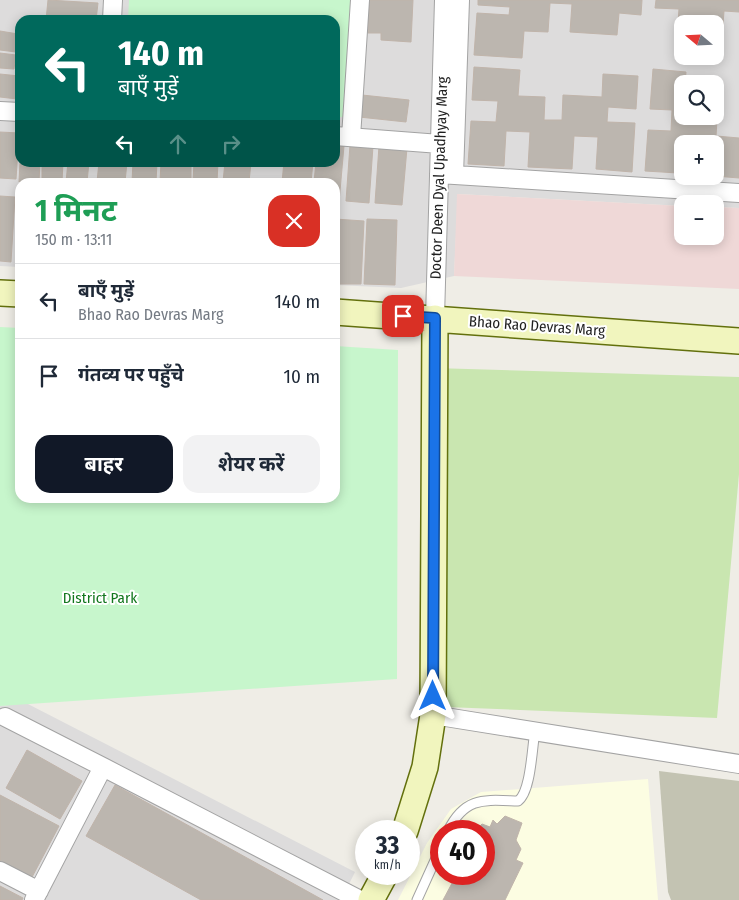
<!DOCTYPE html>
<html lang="hi">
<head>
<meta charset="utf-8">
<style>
	body { margin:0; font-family:"Fira Sans Condensed","Noto Sans Devanagari",sans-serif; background:#f2f2f3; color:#1f2937; height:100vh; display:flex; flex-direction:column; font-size:19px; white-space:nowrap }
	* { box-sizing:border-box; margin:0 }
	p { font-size:16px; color:#747a83 }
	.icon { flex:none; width:28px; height:28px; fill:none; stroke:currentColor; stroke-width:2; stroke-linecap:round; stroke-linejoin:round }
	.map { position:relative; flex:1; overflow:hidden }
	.sheet { position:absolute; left:15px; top:178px; width:325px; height:325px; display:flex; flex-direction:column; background:#fff; border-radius:15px; box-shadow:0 2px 12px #0003 }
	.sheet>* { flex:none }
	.hud { position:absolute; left:15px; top:15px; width:325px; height:152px; border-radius:15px; box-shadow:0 2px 12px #0003; background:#00695c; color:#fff; overflow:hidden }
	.needle { width:32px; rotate:289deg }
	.fabs { position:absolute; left:674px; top:15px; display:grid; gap:10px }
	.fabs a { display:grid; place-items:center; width:50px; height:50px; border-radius:10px; background:#fff; box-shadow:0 2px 12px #0003; font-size:25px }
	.speed { position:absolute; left:355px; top:820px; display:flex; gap:10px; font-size:25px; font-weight:700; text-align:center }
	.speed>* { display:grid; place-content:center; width:65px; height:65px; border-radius:50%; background:#fff; box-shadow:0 2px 12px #0003; line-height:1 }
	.speed small { font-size:12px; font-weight:400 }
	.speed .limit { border:8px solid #d22; background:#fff; color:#111 }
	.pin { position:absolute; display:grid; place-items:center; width:42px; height:42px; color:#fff; margin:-21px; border-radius:10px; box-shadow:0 2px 8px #0006 }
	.me { position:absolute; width:55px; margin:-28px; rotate:0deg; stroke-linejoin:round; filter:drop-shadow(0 0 4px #0008) }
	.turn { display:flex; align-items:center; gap:18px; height:105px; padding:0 20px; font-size:22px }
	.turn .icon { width:65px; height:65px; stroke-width:2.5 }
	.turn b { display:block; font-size:35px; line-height:42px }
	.lanes { display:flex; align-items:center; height:48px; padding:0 20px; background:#0003; justify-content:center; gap:25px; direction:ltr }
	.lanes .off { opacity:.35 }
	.round { display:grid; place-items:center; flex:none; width:52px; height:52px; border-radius:15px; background:#f2f2f3 }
	.overview { display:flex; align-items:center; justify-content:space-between; height:85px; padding:0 20px }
	h1 { font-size:30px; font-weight:700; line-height:38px; color:#1e9e55 }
	.cta { display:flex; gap:10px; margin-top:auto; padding:10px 20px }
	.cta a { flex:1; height:58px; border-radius:15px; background:#111827; color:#fff; font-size:20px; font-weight:700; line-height:58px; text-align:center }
	.cta a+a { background:#f2f2f3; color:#1f2937 }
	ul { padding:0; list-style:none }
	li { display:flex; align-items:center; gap:15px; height:75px; padding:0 20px; border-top:1px solid #e0e1e3 }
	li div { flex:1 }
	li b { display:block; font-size:19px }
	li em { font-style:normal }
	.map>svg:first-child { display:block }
	.residential { fill:#dddcdc; fill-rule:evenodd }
	.commercial { fill:#efd8d7 }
	.education { fill:#fcfde2; fill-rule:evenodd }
	.construction { fill:#c3c3b2 }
	.grass { fill:#c9e6b0 }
	.park { fill:#c7f6cc }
	.building { fill:#bcb6af; stroke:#c0b4aa }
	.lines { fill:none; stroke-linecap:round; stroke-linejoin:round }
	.lane-casing { stroke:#a3a3a3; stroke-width:11 }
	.street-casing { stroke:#a3a3a3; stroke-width:20 }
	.secondary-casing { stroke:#63700d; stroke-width:28 }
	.lane { stroke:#fff; stroke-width:9 }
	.street { stroke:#fff; stroke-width:18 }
	.secondary { stroke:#f1f5be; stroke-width:25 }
	.route-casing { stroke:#114b97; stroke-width:12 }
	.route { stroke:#1a73e8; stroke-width:9 }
	.labels { text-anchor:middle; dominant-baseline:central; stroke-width:4; stroke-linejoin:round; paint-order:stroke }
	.street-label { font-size:15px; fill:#1f1f1f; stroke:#fff }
	.park-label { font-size:15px; fill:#13771e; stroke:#fff }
</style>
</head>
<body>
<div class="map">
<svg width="739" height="900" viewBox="0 0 739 900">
	<rect width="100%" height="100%" fill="#efede6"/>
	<path class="residential" d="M 0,0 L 739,0 L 739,208 L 715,207 L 715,204 L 682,204 L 682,206 L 458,194 L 454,276 L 401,288 L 335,285 L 335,182 L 20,182 L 20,267 L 0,266 ZM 20,20 L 335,20 L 335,162 L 20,162 ZM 682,24 L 715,24 L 715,56 L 682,56 ZM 682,84 L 715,84 L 715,116 L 682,116 ZM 682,144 L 715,144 L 715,176 L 682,176 Z
		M 26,703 L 355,872 L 341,900 L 0,900 L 0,706 Z"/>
	<path class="commercial" d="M 457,194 L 682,206 L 682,236 L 715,236 L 715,207 L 739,208 L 739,289 L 454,276 Z"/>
	<path class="education" d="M 648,779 L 658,900 L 398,900 L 427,843 L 451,809 L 481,792 ZM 441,831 L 484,831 L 484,874 L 441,874 Z"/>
	<path class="construction" d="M 659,771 L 739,781 L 739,900 L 671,900 L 668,892 Z"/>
	<path class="grass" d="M 434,368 L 739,377 L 739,474 L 717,718 L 446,707 Z"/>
	<path class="park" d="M 129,0 L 351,0 L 344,117 L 335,117 L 335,20 L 128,20 Z
		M 0,327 L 20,328 L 20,498 L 335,498 L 335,346 L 398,350 L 397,679 L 0,706 Z"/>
	<path class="building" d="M 48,0 L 98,3 L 96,20 L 46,20 Z
		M 369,0 L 413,0 L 411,42 L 381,40 L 381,33 L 368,33 Z
		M 478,0 L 642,0 L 641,15 L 619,13 L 617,35 L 570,32 L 572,4 L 550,3 L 548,32 L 524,31 L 522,58 L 474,55 L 477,13 L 509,15 L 510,7 L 478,5 Z
		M 656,0 L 739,0 L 739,12 L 724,11 L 722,38 L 715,38 L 715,24 L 682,24 L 682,36 L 677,35 L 679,9 L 655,8 Z
		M 0,31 L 18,34 L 16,52 L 0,50 Z
		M 0,53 L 16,55 L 14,69 L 0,68 Z
		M 474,67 L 520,70 L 518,96 L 545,97 L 544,120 L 562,120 L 563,95 L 602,97 L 603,74 L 638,76 L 636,109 L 608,107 L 607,122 L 635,123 L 632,172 L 596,169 L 598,137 L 574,136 L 572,169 L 528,167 L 530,132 L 506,131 L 504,166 L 468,164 L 471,121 L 496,122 L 498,101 L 472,100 Z
		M 653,69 L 686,72 L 685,84 L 682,84 L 682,116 L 715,116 L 715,104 L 718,104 L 716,136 L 739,138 L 739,178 L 715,176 L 715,144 L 681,142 L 678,173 L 645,171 L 648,130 L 671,131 L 672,110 L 650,109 Z
		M 0,74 L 19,76 L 17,99 L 0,97 Z
		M 362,95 L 409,100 L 406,122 L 359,117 Z
		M 0,132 L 19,133 L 16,179 L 0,178 Z
		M 335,145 L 344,146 L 339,202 L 335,202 L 335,182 L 314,182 L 316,162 L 335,162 Z
		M 350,145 L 373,146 L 369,203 L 346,201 Z
		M 379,146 L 407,148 L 402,205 L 375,203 Z
		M 20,162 L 40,162 L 39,182 L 19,182 Z
		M 42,162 L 63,162 L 62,182 L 42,182 Z
		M 68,162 L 89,162 L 87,182 L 66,182 Z
		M 99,162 L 127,162 L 125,182 L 97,182 Z
		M 133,162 L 157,162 L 156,182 L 132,182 Z
		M 161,162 L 191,162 L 191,182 L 160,182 Z
		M 194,162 L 218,162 L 217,182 L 193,182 Z
		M 225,162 L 251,162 L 249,182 L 223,182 Z
		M 284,162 L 313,162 L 311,182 L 282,182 Z
		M 0,196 L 15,197 L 11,262 L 0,261 Z
		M 335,219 L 364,221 L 361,284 L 335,284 Z
		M 367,219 L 397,220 L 395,285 L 364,284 Z
		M 27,750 L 82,781 L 60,819 L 6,788 Z
		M 115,785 L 323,900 L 201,900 L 86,836 Z
		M 0,795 L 59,826 L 31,879 L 0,863 Z
		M 505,816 L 522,823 L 516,840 L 521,849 L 516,860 L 523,863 L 505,900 L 443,900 L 457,874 L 484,874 L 484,831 L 468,831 L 472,824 L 478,828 L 482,824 L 490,827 L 493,820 L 497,824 Z
		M 0,886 L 23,898 L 22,900 L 0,900 Z"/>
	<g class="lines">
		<defs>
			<path id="lane" d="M 448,831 C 465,796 485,800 518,801 C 531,792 532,747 535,731
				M 417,900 L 441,847"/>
			<path id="street" d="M 112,20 L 113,0
				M 0,111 L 20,112
				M 335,136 L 440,144
				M 351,137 L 360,0
				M 439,174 L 739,193
				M 454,175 L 460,0
				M 435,318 L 444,0
				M 433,715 L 739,764
				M 5,717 L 103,767
				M 0,871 L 39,891
				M 34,900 L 103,767 L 360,900"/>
			<path id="secondary" d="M 0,293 L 20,294
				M 335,312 L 739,341
				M 405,831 L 425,767 L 433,715 L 435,318
				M 371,900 L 385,874"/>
		</defs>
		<use href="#lane" class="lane-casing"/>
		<use href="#street" class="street-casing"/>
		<use href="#secondary" class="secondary-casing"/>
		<use href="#lane" class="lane"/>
		<use href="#street" class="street"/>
		<use href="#secondary" class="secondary"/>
	</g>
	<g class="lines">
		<defs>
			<path id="route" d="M 403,316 L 435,318 L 433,696"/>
		</defs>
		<use href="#route" class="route-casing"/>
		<use href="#route" class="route"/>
	</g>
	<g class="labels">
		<g class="street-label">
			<text transform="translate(439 178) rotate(-88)">Doctor Deen Dyal Upadhyay Marg</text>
			<text transform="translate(537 326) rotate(4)">Bhao Rao Devras Marg</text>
		</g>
		<g class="park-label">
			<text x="100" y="598">District Park</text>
		</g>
	</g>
</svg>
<div class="fabs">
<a><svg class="needle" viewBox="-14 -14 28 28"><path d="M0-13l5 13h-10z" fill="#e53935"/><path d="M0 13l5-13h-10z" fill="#747a83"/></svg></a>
<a><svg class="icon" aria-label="search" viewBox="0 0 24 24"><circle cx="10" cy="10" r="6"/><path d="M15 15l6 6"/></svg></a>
<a>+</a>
<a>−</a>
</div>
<div class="speed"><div>33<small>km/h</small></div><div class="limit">40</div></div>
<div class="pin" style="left:403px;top:316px;background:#d93025"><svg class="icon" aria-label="arrive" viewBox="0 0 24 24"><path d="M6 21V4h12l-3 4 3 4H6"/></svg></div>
<svg class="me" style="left:433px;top:696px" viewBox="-20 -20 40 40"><path d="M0-17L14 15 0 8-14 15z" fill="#1a73e8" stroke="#fff" stroke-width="4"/></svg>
<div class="hud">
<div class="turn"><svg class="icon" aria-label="left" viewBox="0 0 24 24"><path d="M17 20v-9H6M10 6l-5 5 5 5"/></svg><div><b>140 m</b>बाएँ मुड़ें</div></div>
<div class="lanes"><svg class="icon" aria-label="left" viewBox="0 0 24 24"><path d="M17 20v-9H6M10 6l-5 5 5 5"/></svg><svg class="icon off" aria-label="ahead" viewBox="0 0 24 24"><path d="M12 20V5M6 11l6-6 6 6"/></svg><svg class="icon off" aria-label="right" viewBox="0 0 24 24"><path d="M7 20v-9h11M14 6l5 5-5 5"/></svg></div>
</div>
<section class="sheet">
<div class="overview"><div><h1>1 मिनट</h1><p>150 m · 13:11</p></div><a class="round" style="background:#d93025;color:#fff"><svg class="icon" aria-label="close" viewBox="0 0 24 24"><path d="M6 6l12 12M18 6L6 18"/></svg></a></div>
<ul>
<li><svg class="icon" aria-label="left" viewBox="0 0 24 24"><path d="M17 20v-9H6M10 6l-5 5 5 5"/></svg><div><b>बाएँ मुड़ें</b><p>Bhao Rao Devras Marg</p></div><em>140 m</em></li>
<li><svg class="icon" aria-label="arrive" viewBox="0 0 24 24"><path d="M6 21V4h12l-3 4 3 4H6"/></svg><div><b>गंतव्य पर पहुँचे</b></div><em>10 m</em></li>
</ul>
<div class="cta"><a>बाहर</a><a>शेयर करें</a></div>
</section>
</div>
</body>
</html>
